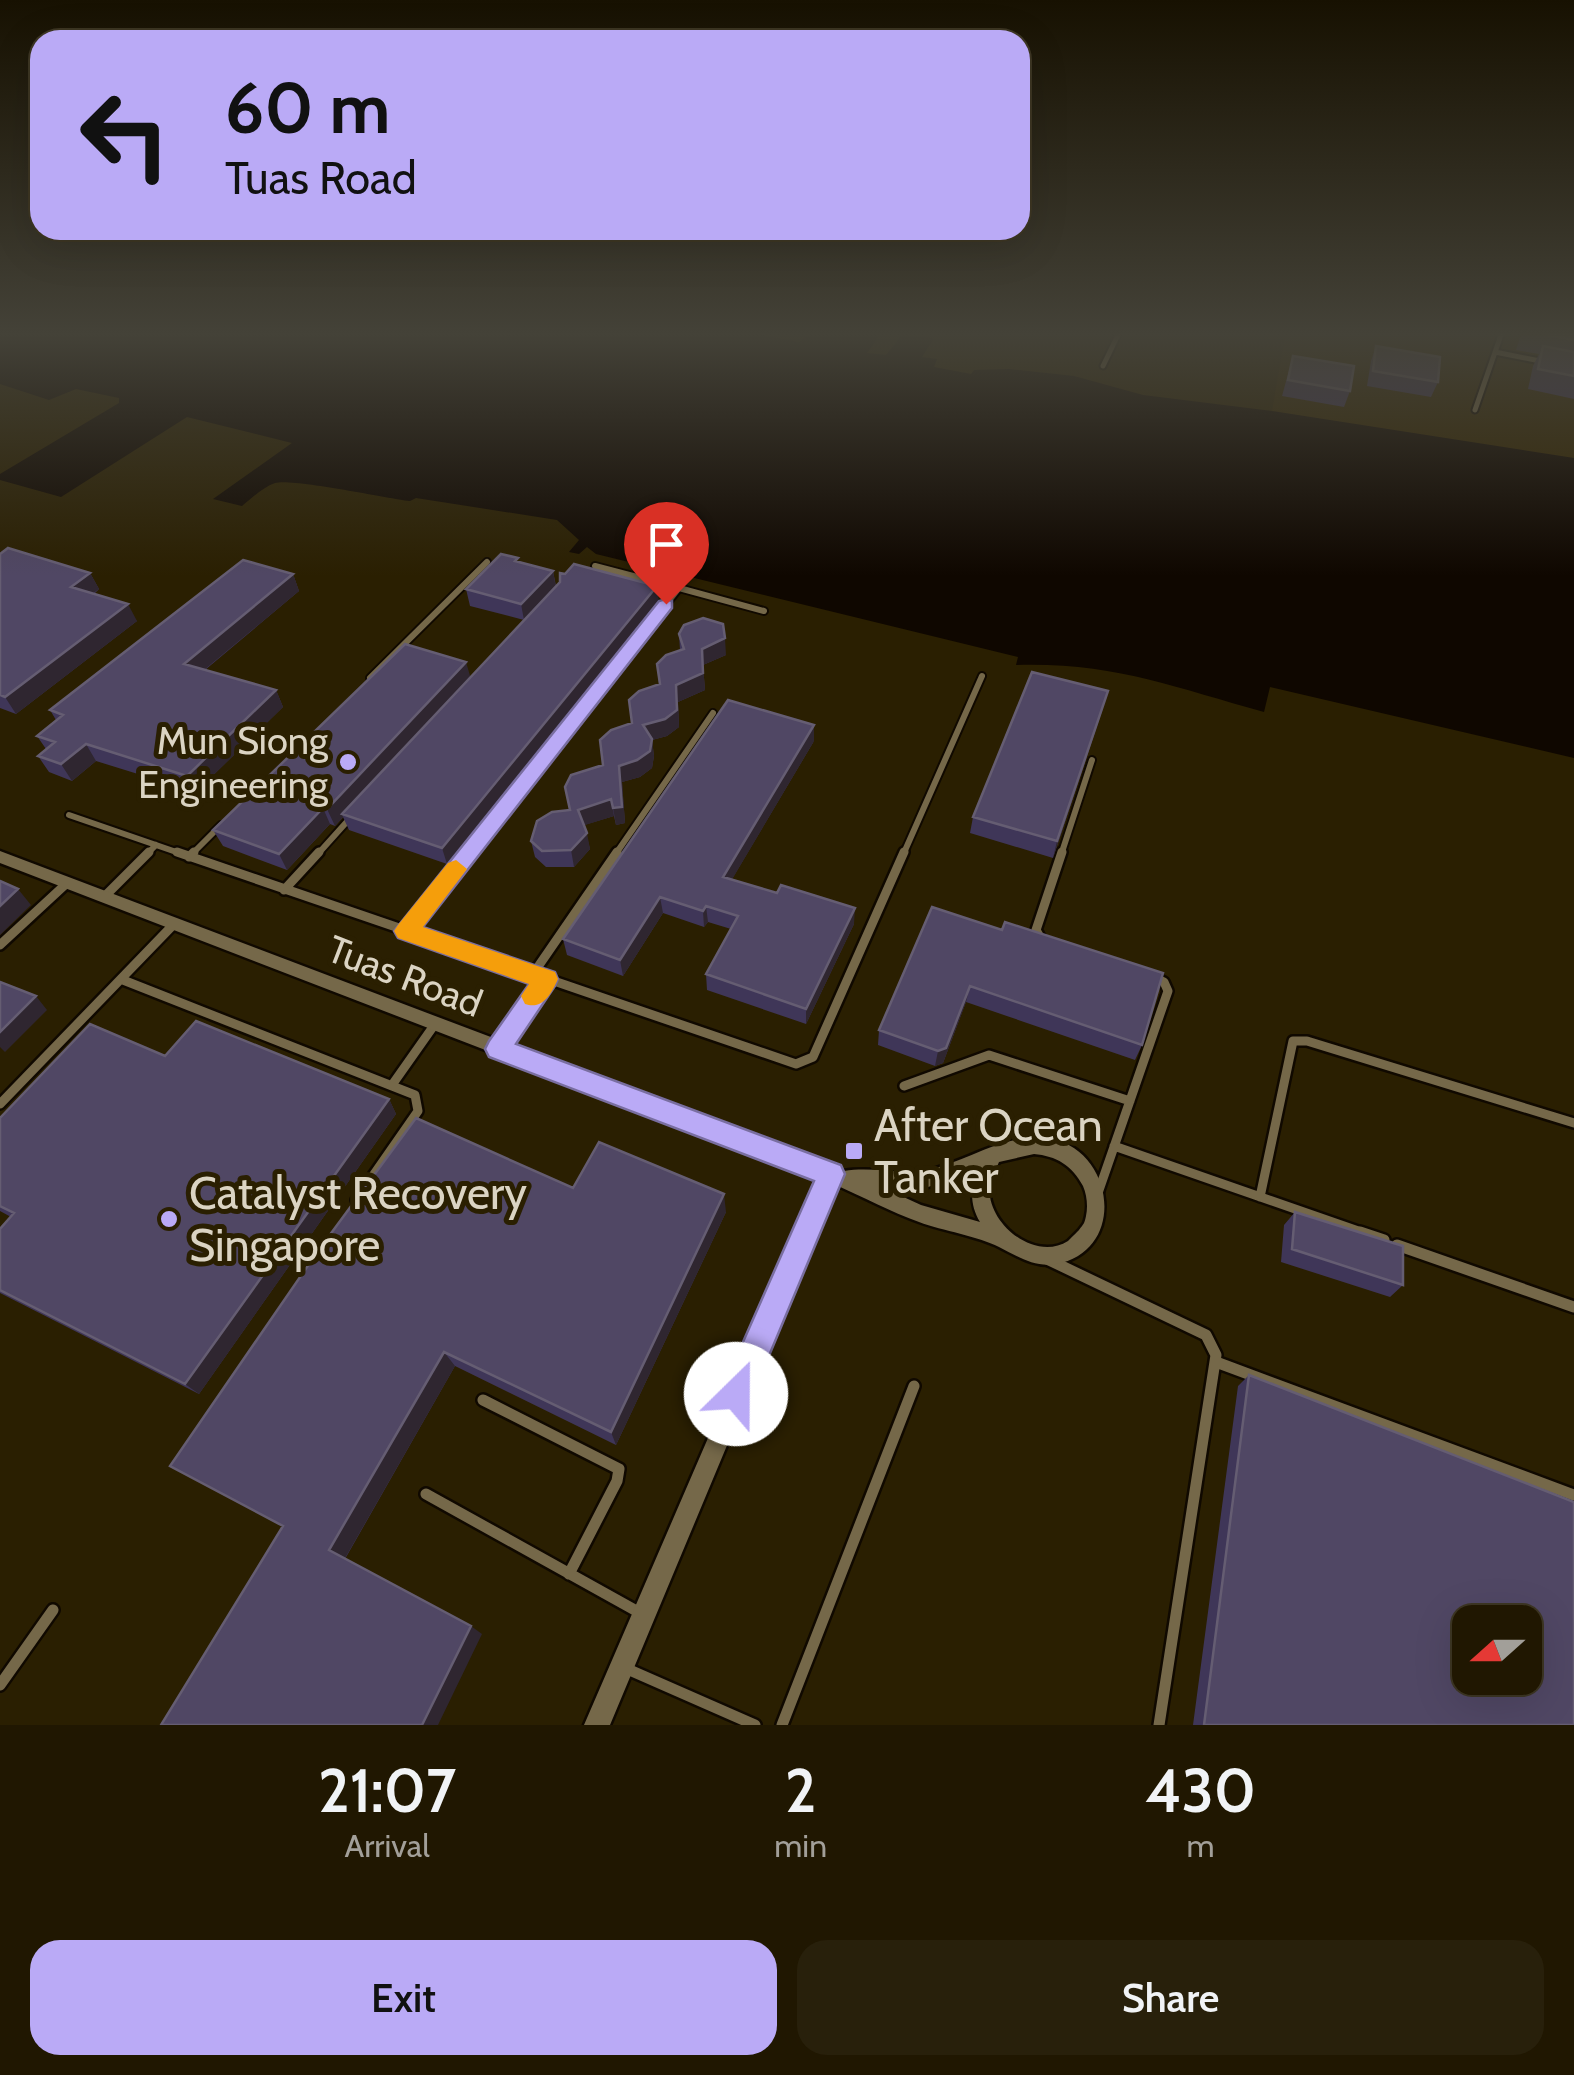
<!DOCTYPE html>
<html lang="en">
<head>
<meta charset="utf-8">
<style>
	body { margin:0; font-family:Cabin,sans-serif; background:#28200b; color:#f1f3f6; height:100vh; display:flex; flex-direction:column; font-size:38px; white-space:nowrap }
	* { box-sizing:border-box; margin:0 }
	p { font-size:32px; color:#a29f99 }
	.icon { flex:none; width:55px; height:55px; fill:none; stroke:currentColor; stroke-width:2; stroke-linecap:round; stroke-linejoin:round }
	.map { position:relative; height:1725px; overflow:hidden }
	.side { display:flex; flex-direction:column; background:#201701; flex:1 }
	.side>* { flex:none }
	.hud { position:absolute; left:30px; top:30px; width:1000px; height:210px; border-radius:30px; box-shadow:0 10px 40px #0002,0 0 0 2px #3d3623; background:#baaaf6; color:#111; overflow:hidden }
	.needle { width:65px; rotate:249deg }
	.tools { position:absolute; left:1452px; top:1605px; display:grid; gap:20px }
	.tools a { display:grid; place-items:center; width:90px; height:90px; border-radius:20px; background:#201701; box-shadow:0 10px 40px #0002,0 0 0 2px #3d3623; font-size:50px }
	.pin { position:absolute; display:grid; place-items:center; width:85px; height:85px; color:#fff; margin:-102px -42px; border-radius:50% 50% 50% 0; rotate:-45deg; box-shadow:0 0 10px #0007 }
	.pin .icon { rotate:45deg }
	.me { position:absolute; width:110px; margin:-55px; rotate:23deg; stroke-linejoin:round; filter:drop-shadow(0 0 8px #0008) }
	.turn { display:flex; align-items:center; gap:35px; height:210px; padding:0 30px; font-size:45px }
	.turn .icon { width:130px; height:130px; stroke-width:2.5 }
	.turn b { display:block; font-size:70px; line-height:85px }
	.eta { display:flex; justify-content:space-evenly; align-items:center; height:170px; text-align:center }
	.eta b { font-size:60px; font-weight:600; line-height:70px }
	.primary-button { display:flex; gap:20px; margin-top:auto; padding:20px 30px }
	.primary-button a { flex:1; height:115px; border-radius:30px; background:#baaaf6; color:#111; font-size:40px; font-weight:600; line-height:115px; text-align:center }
	.primary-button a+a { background:#28200b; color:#f1f3f6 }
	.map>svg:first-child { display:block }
	.built { fill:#322400 }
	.water { fill:#0f0700 }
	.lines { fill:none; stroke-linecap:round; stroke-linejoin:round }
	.service-far3-casing { stroke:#100900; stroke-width:9 }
	.service-far2-casing { stroke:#100900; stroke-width:10 }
	.service-far1-casing { stroke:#100900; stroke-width:14 }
	.service-casing { stroke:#100900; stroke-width:16 }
	.minor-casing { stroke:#100900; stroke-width:5 }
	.service-far3 { stroke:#756849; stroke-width:5 }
	.service-far2 { stroke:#756849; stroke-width:6 }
	.service-far1 { stroke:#756849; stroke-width:9 }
	.service { stroke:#756849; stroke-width:11 }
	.minor { fill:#756849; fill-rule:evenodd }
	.wall { fill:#3f3658 }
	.shaded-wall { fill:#2f2630 }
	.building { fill:#504764; stroke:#655d72; stroke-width:2.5; fill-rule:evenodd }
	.route { fill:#baaaf6; stroke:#796ea0; stroke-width:2.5 }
	.slow { fill:#f59e0b }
	.poi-dot { fill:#baaaf6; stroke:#2a1f01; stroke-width:4 }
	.labels { text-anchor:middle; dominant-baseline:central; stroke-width:10; stroke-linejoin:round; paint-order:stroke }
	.poi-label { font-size:38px; fill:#dbd4c3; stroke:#2a1f01; text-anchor:end }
	.street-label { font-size:38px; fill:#dbd4c3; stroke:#2a1f01 }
	.near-poi-label { font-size:45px; fill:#dbd4c3; stroke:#2a1f01; text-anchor:start }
</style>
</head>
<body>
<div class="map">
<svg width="1574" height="1725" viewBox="0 0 1574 1725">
	<rect width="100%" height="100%" fill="#2a1f01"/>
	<path class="built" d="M 1285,335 L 1574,335 L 1574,464 L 1272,411 Z"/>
	<path class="water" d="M 0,335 L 762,335 L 799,342 L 808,335 L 880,335 L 867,353 L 886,355 L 902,335 L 934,338 L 922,357 L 937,359 L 934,367 L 971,374 L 974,370 L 1009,369 L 1074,376 L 1143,395 L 1272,411 L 1574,458 L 1574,758 L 1270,687 L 1264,712 C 1173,687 1113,662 1016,665 L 1018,657 L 596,554 L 587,547 L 579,554 L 569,552 L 579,540 L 557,520 L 416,498 L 410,501 C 385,498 292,478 275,483 C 263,487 252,498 242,506 L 213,499 L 292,443 L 187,417 L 61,497 L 0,480 L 0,474 L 119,403 L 119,398 L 76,389 L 49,400 L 0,384 Z"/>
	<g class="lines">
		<defs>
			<path id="service-far3" d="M 1495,352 L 1545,362
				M 1103,366 L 1118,335
				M 1475,410 L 1501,335"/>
			<path id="service-far2" d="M 595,566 L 679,588
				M 370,678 L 487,562
				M 69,815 L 185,855
				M 146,855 L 156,845
				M 191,855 L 221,825
				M 317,855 L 352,816
				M 467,855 L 679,588 L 764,611
				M 615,855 L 713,713
				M 903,855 L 982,676
				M 1061,855 L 1092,760"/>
			<path id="service-far1" d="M 177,852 L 796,1064 L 813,1057 L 904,852
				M 189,857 L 194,852
				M 284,890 L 319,852
				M 104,897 L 149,852
				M 406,931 L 469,852
				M 1041,939 L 1036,930 L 1062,852
				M 0,945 L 67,883
				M 533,974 L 617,852
				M 123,980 L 415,1095 L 418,1111 L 356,1200
				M 498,1049 L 546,979
				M 392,1085 L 435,1024
				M 904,1086 L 989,1055 L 1130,1101
				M 0,1104 L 174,924
				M 1114,1146 L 1367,1234
				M 1098,1193 L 1168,991 L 1164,982 L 1153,977
				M 1260,1197 L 1293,1041 L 1307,1041 L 1574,1123"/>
			<path id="service" d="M 1360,1232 L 1384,1240
				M 1397,1245 L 1574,1307
				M 1047,1259 L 1206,1335 L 1216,1355 L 1159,1725
				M 1216,1362 L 1574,1495
				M 483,1400 L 619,1469 L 617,1481 L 569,1574
				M 426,1494 L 642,1614
				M 625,1668 L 755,1725
				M 0,1685 L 53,1610
				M 782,1725 L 914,1386"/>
			<path id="minor" d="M 0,851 L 844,1171 C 872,1166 900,1175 928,1170 C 969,1161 1009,1130 1052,1139 C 1115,1152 1127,1251 1056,1264 C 1035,1268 1017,1256 999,1247 C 978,1236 943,1231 919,1222 C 891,1212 863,1197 836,1185 L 610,1725 L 584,1725 L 820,1179 L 0,863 ZM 1034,1154 C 1056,1156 1072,1165 1083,1186 C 1087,1195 1088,1207 1086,1216 C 1084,1225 1084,1223 1079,1230 C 1078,1231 1069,1240 1068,1241 C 1034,1263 984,1221 990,1184 C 992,1177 996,1169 999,1162 ZM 977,1171 C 970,1189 970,1205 980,1222 L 921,1205 L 886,1189 L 925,1188 Z"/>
		</defs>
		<use href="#service-far3" class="service-far3-casing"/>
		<use href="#service-far2" class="service-far2-casing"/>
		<use href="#service-far1" class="service-far1-casing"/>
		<use href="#service" class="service-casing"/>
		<use href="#minor" class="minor-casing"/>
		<use href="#service-far3" class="service-far3"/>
		<use href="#service-far2" class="service-far2"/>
		<use href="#service-far1" class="service-far1"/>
		<use href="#service" class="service"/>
		<use href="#minor" class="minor"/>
	</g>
	<path class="wall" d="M 1521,335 L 1574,335 L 1574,399 L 1528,389 L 1533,366 L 1539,354 L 1516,350 Z
		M 1376,346 L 1438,382 L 1431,397 L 1367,386 L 1371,361 Z
		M 1293,356 L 1350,391 L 1344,407 L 1282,396 Z
		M 0,554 L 90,573 L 99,589 L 94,594 L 137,621 L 16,714 L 0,708 Z
		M 519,563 L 553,571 L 556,586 L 659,602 L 447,864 L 349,830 L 343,817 L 335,826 L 330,824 L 287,870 L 223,846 L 213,830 L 470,678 L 524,620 L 470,606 L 466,589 Z
		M 293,574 L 299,591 L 205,670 L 276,690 L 283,707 L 196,792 L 96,761 L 72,781 L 49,772 L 38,756 L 46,749 L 37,736 L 56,720 L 50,710 Z
		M 679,634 L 726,655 L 703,665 L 705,690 L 678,702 L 679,727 L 667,736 L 652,740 L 654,756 L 652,768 L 640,777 L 622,782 L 625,823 L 616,825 L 614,816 L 584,825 L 590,849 L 574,867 L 546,867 L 535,857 L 531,841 L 570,810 L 603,765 L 659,684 L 657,664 L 680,650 Z
		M 1103,708 L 1053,858 L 970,833 L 973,817 Z
		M 814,741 L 732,879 L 854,924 L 806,1024 L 707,990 L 706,974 L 731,929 L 708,922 L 704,927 L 663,913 L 623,976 L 567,955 L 563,939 Z
		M 932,907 L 1142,1045 L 1135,1060 L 966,1002 L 943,1063 L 935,1066 L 878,1045 L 879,1030 Z
		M 165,1056 L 389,1099 L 396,1114 L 199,1394 L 0,1293 L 0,1229 L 11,1217 L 0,1211 L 0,1118 Z
		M 573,1188 L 726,1212 L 616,1445 L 455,1366 L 345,1559 L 482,1634 L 170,1466 Z
		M 1295,1212 L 1403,1285 L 1390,1297 L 1281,1262 L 1284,1225 Z
		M 1249,1375 L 1574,1725 L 1193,1725 L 1238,1386 Z"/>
	<path class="shaded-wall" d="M 553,571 L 556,588 L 524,620 L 521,604 Z
		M 90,573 L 99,589 L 80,603 L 71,587 Z
		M 293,574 L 299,591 L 192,680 L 184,664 Z
		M 657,586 L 659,602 L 447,864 L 442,848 Z
		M 128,604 L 137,621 L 16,714 L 5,697 Z
		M 725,638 L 726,655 L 703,665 L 705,690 L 678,702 L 679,727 L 667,736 L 652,740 L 654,756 L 652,768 L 640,777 L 622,782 L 625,823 L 616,825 L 613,808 L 619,766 L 643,725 L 676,685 L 702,649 Z
		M 466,662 L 471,679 L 342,814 L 343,817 L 335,826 L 327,809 Z
		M 276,690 L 283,707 L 196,792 L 187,776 Z
		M 1108,691 L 1103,708 L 1053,858 L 1057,841 Z
		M 814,725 L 814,741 L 724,893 L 723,877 Z
		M 86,744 L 96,761 L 72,781 L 61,764 Z
		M 611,799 L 614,816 L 582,826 L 578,810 Z
		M 323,808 L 330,824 L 287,870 L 279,854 Z
		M 587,833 L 590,849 L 574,867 L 571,850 Z
		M 18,889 L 31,905 L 0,935 L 0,906 Z
		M 660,897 L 663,913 L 623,976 L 620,960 Z
		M 706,906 L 708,922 L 704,927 L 703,911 Z
		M 855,908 L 854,924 L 806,1024 L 806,1009 Z
		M 970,986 L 966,1002 L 943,1063 L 935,1066 L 938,1051 Z
		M 36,996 L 47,1010 L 5,1052 L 0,1047 L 0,1032 Z
		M 389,1099 L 396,1114 L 199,1394 L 185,1384 Z
		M 724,1194 L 726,1212 L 616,1445 L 611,1432 Z
		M 444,1352 L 455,1366 L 344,1560 L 329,1550 Z
		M 471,1626 L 482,1634 L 438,1725 L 422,1725 Z"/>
	<path class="building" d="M 1548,335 L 1574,335 L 1574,340 Z
		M 1376,346 L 1440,357 L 1438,382 L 1373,371 Z
		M 1543,346 L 1574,352 L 1574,376 L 1538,369 Z
		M 1293,356 L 1354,366 L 1350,391 L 1288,380 Z
		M 8,548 L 90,573 L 71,587 L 128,604 L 5,697 L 0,695 L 0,554 Z
		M 501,554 L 518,558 L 515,561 L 553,571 L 521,604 L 466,589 Z
		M 243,560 L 293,574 L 184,664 L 276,690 L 187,776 L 86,744 L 61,764 L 38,756 L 55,742 L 37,736 L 63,715 L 50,710 Z
		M 574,564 L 657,586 L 442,848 L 342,814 L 560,582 L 560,573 L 565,574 Z
		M 703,618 L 723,624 L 725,638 L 702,649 L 703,673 L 676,685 L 677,710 L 665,719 L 643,725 L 652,739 L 650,751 L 637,760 L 619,766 L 622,807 L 613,808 L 611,799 L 578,810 L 587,833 L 571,850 L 542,851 L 531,841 L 537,821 L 552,812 L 570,810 L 565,787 L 571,775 L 603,765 L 600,740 L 611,730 L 632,723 L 629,700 L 639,691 L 660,684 L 657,664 L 666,655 L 684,649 L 679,634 L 684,625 Z
		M 405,644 L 466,662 L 327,809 L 323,808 L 279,854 L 213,830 Z
		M 1032,672 L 1108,691 L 1057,841 L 973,817 Z
		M 728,700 L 814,725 L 723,877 L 777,893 L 781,885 L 855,908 L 806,1009 L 706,974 L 738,916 L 706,906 L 703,911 L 660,897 L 620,960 L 563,939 Z
		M 0,881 L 18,889 L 0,906 Z
		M 932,907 L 1002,930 L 1005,922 L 1163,973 L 1142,1045 L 970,986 L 946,1048 L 938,1051 L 879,1030 Z
		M 0,982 L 36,996 L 0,1032 Z
		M 196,1021 L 389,1099 L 185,1384 L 0,1290 L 0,1229 L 14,1213 L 0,1206 L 0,1118 L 90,1024 L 165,1056 Z
		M 416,1118 L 573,1188 L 599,1142 L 724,1194 L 611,1432 L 444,1352 L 329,1550 L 471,1626 L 422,1725 L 161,1725 L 283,1526 L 170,1466 L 318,1251 Z
		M 1295,1212 L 1403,1246 L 1403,1285 L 1292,1249 Z
		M 1249,1375 L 1574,1502 L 1574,1725 L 1204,1725 ZM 1470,1622 L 1525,1622 L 1525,1678 L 1470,1678 Z"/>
	<linearGradient id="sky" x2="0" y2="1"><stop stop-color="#171101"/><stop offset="0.58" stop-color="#444238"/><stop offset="1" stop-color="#444238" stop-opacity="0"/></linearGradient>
	<rect width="1574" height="576" fill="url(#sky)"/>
	<path class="route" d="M 666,599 L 672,601 L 672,608 L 423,927 L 555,972 L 558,979 L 555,986 L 516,1044 L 841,1165 L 845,1174 L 748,1406 L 736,1410 L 725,1406 L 720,1394 L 814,1181 L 489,1057 L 485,1049 L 489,1041 L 529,984 L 398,938 L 394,931 L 659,601 Z"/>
	<path class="slow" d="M 456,860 L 467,869 L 423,927 L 555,972 L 558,979 C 551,994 543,1010 525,1004 L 521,996 L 529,984 L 398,938 L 394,931 L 398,925 L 448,863 Z"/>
	<g class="poi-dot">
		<circle cx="348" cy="762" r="10"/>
		<rect x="844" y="1141" width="20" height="20" rx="5"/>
		<circle cx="169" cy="1219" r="10"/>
	</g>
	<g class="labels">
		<g class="poi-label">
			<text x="328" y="740">Mun Siong<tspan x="328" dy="44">Engineering</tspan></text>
		</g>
		<g class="street-label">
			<text transform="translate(405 976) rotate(21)">Tuas Road</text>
		</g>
		<g class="near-poi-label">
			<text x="874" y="1125">After Ocean<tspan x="874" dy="52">Tanker</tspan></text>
			<text x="189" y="1193">Catalyst Recovery<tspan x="189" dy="52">Singapore</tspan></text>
		</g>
	</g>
</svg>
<div class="tools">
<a><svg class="needle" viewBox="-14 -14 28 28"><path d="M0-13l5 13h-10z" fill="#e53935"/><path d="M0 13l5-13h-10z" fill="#a29f99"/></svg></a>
</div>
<div class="pin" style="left:666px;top:604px;background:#d93025"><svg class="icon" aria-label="arrive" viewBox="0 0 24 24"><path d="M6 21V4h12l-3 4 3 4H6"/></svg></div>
<svg class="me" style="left:736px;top:1394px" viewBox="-20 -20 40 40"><circle r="19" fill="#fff"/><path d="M0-13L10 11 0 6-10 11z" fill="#baaaf6"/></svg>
<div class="hud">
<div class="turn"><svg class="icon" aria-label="left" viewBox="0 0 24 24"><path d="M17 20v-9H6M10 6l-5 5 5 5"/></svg><div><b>60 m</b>Tuas Road</div></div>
</div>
</div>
<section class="side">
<div class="eta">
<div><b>21:07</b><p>Arrival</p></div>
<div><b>2</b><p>min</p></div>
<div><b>430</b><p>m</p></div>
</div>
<div class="primary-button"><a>Exit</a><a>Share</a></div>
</section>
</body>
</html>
